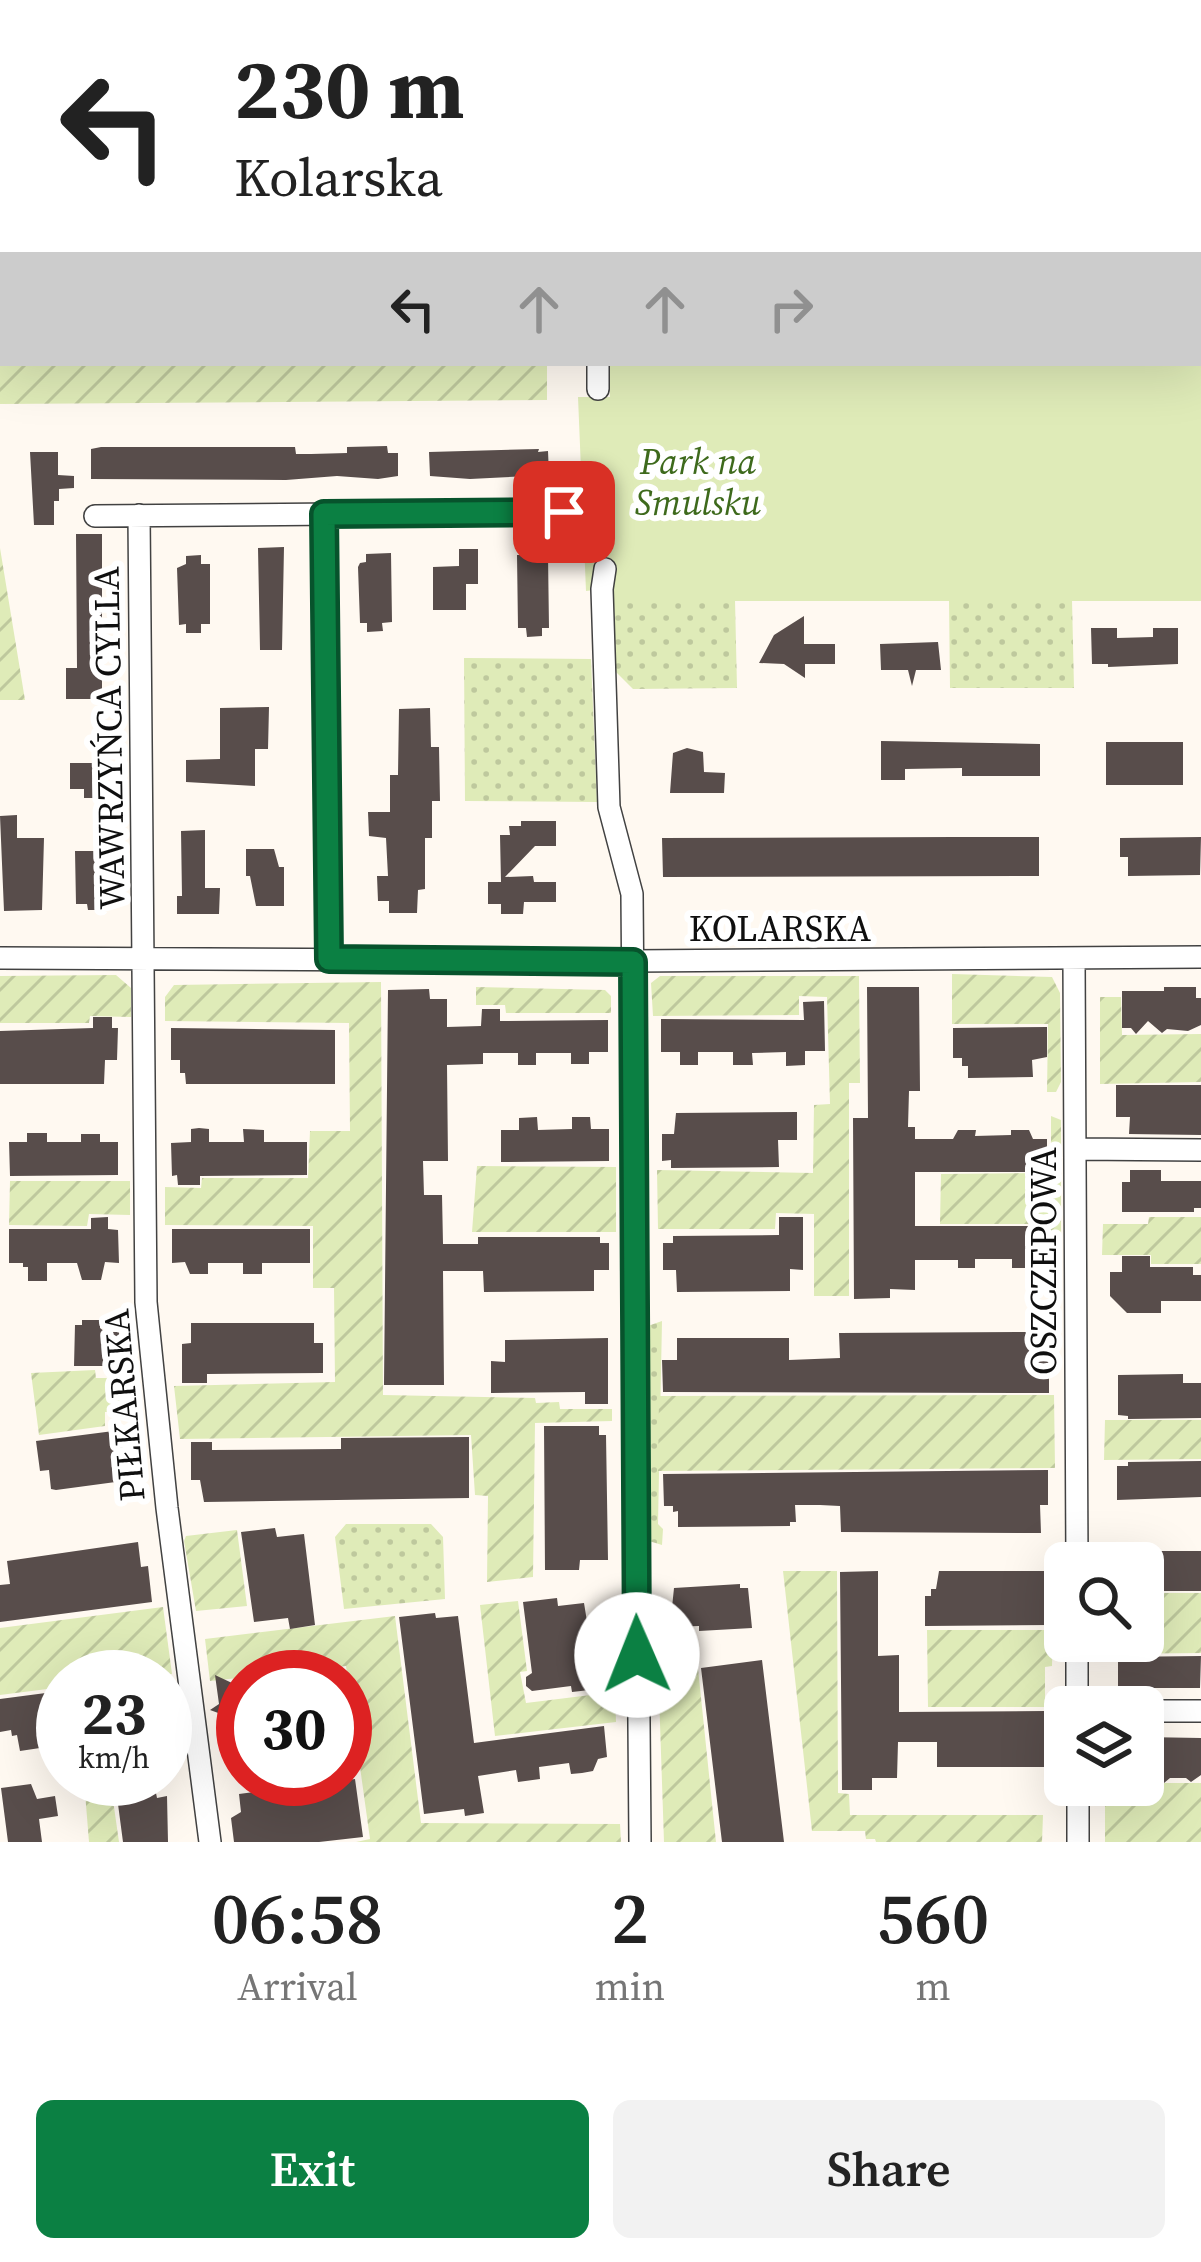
<!DOCTYPE html>
<html lang="en">
<head>
<meta charset="utf-8">
<style>
	body { margin:0; font-family:"Source Serif 4",serif; background:#f2f2f2; color:#222; height:100vh; display:flex; flex-direction:column; font-size:45px; white-space:nowrap }
	* { box-sizing:border-box; margin:0 }
	p { font-size:39px; color:#767676 }
	.icon { flex:none; width:66px; height:66px; fill:none; stroke:currentColor; stroke-width:2; stroke-linecap:round; stroke-linejoin:round }
	.map { position:relative; height:1842px; overflow:hidden }
	.panel { display:flex; flex-direction:column; background:#fff; flex:1 }
	.panel>* { flex:none }
	.top-card { position:absolute; left:0px; top:0px; width:1203px; height:366px; box-shadow:0 12px 48px #0002; background:#fff; color:#222; overflow:hidden }
	.buttons { position:absolute; left:1044px; top:1542px; display:grid; gap:24px }
	.buttons a { display:grid; place-items:center; width:120px; height:120px; border-radius:18px; background:#fff; box-shadow:0 12px 48px #0002; font-size:60px }
	.speed { position:absolute; left:36px; top:1650px; display:flex; gap:24px; font-size:60px; font-weight:700; text-align:center }
	.speed>* { display:grid; place-content:center; width:156px; height:156px; border-radius:50%; background:#fff; box-shadow:0 12px 48px #0002; line-height:1 }
	.speed small { font-size:30px; font-weight:400 }
	.speed .limit { border:18px solid #d22; background:#fff; color:#111 }
	.pin { position:absolute; display:grid; place-items:center; width:102px; height:102px; color:#fff; margin:-51px; border-radius:24px; box-shadow:0 6px 18px #0006 }
	.me { position:absolute; width:132px; margin:-66px; rotate:359deg; stroke-linejoin:round; filter:drop-shadow(0 0 9px #0008) }
	.turn { display:flex; align-items:center; gap:42px; height:252px; padding:0 36px; font-size:54px }
	.turn .icon { width:156px; height:156px; stroke-width:2.5 }
	.turn b { display:block; font-size:84px; line-height:102px }
	.lanes { display:flex; align-items:center; height:114px; padding:0 36px; background:#0003; justify-content:center; gap:60px; direction:ltr }
	.lanes .off { opacity:.35 }
	.eta { display:flex; justify-content:space-evenly; align-items:center; height:204px; text-align:center }
	.eta b { font-size:72px; font-weight:600; line-height:84px }
	.primary-button { display:flex; gap:24px; margin-top:auto; padding:24px 36px }
	.primary-button a { flex:1; height:138px; border-radius:18px; background:#0b8043; color:#fff; font-size:48px; font-weight:600; line-height:138px; text-align:center }
	.primary-button a+a { background:#f2f2f2; color:#222 }
	.map>svg:first-child { display:block }
	.industrial { fill:url(#industrial-furrows) }
	.grass { fill:url(#grass-dots) }
	.park { fill:#dfebb8 }
	.garden { fill:url(#garden-furrows) }
	.building { fill:#584d4b }
	.lines { fill:none; stroke-linecap:round; stroke-linejoin:round }
	.street-casing { stroke:#424242; stroke-width:24 }
	.street { stroke:#fff; stroke-width:21 }
	.route-casing { stroke:#07532c; stroke-width:30 }
	.route { stroke:#0b8043; stroke-width:21 }
	.labels { text-anchor:middle; dominant-baseline:central; stroke-width:12; stroke-linejoin:round; paint-order:stroke }
	.park-label { font-size:36px; font-style:italic; fill:#3e6a1c; stroke:#fff }
	.street-label { font-size:36px; fill:#0f0f0f; stroke:#fff }
</style>
</head>
<body>
<div class="map">
<svg width="1201" height="1842" viewBox="0 0 1201 1842">
	<defs>
		<pattern id="industrial-furrows" width="10" height="10" patternUnits="userSpaceOnUse" patternTransform="scale(3)"><rect width="10" height="10" fill="#eae3ee"/><path d="M-1 1l2-2M0 10L10 0M9 11l2-2" fill="none" stroke="#c8c2cb"/></pattern>
		<pattern id="grass-dots" width="8" height="8" patternUnits="userSpaceOnUse" patternTransform="scale(3)"><rect width="8" height="8" fill="#dfebb8"/><path d="M2 2h.1M6 6h.1" fill="none" stroke="#bec89d" stroke-width="1.8" stroke-linecap="round"/></pattern>
		<pattern id="garden-furrows" width="10" height="10" patternUnits="userSpaceOnUse" patternTransform="scale(3)"><rect width="10" height="10" fill="#dfebb8"/><path d="M-1 1l2-2M0 10L10 0M9 11l2-2" fill="none" stroke="#bec89d"/></pattern>
	</defs>
	<rect width="100%" height="100%" fill="#fff9f1"/>
	<path class="industrial" d="M 629,0 L 1201,0 L 1201,97 L 1200,3 Z"/>
	<path class="grass" d="M 949,599 L 1072,600 L 1074,688 L 950,688 Z
		M 735,600 L 737,688 L 633,689 L 616,672 L 614,601 Z
		M 464,658 L 591,659 L 597,802 L 465,801 Z
		M 662,1321 L 658,1524 L 663,1529 L 662,1545 L 649,1541 L 646,1535 L 645,1327 Z
		M 346,1524 L 431,1524 L 443,1537 L 445,1599 L 344,1609 L 335,1537 Z"/>
	<path class="park" d="M 1201,97 L 1201,601 L 614,601 L 602,589 L 586,591 L 578,397 L 610,397 L 609,363 L 1200,363 Z"/>
	<path class="garden" d="M 0,0 L 548,0 L 3,3 L 3,363 L 547,363 L 547,400 L 0,404 Z
		M 0,548 L 25,700 L 0,700 Z
		M 952,974 L 1052,977 L 1060,993 L 1061,1082 L 1056,1092 L 1047,1092 L 1048,1024 L 952,1024 Z
		M 116,975 L 131,988 L 131,1017 L 90,1016 L 89,1023 L 0,1023 L 0,976 Z
		M 660,976 L 859,976 L 860,1083 L 849,1083 L 849,1296 L 814,1296 L 814,1214 L 776,1213 L 775,1229 L 658,1229 L 657,1170 L 813,1173 L 814,1105 L 830,1104 L 827,997 L 799,996 L 799,1015 L 653,1016 L 651,983 Z
		M 381,982 L 383,1395 L 535,1398 L 536,1403 L 559,1402 L 560,1409 L 612,1409 L 612,1421 L 535,1423 L 533,1577 L 487,1582 L 488,1496 L 475,1495 L 471,1435 L 180,1439 L 174,1386 L 335,1382 L 334,1288 L 313,1288 L 313,1226 L 165,1225 L 165,1187 L 201,1188 L 202,1178 L 308,1178 L 310,1131 L 350,1131 L 349,1023 L 165,1021 L 165,997 L 174,985 Z
		M 476,987 L 605,990 L 611,996 L 611,1013 L 506,1013 L 505,1005 L 476,1005 Z
		M 1100,997 L 1121,997 L 1122,1035 L 1201,1034 L 1201,1082 L 1100,1084 Z
		M 1051,1116 L 1061,1120 L 1061,1253 L 1051,1253 L 1050,1224 L 940,1224 L 941,1174 L 1051,1173 Z
		M 477,1166 L 616,1167 L 616,1232 L 472,1232 Z
		M 10,1181 L 130,1181 L 130,1215 L 89,1214 L 87,1226 L 9,1225 Z
		M 1149,1217 L 1201,1217 L 1201,1264 L 1151,1264 L 1151,1255 L 1102,1255 L 1103,1224 L 1148,1224 Z
		M 95,1370 L 96,1378 L 115,1378 L 116,1372 L 134,1371 L 135,1412 L 105,1412 L 105,1426 L 39,1435 L 31,1373 Z
		M 1054,1395 L 1055,1468 L 658,1471 L 659,1396 Z
		M 1105,1420 L 1201,1420 L 1201,1459 L 1104,1460 Z
		M 237,1530 L 247,1606 L 196,1611 L 184,1541 L 186,1536 Z
		M 783,1571 L 837,1571 L 838,1793 L 849,1794 L 850,1815 L 1043,1815 L 1042,1842 L 876,1842 L 875,1839 L 866,1839 L 865,1831 L 812,1831 Z
		M 1143,1593 L 1201,1593 L 1201,1653 L 1101,1654 L 1101,1641 L 1143,1641 Z
		M 518,1601 L 527,1671 L 520,1672 L 526,1703 L 615,1692 L 616,1722 L 495,1736 L 480,1605 Z
		M 163,1607 L 172,1674 L 63,1677 L 63,1687 L 0,1695 L 0,1628 Z
		M 395,1616 L 421,1823 L 620,1824 L 621,1842 L 356,1842 L 370,1839 L 346,1666 L 210,1681 L 205,1639 Z
		M 927,1630 L 1053,1630 L 1052,1666 L 1045,1667 L 1045,1707 L 928,1707 Z
		M 697,1659 L 716,1842 L 664,1842 L 658,1664 Z
		M 110,1779 L 119,1842 L 89,1842 L 84,1780 Z
		M 1143,1783 L 1201,1783 L 1201,1842 L 1105,1842 L 1105,1790 L 1134,1789 L 1134,1785 Z"/>
	<path class="building" d="M 387,446 L 388,453 L 398,453 L 398,476 L 378,479 L 337,476 L 286,480 L 91,479 L 91,449 L 101,447 L 295,447 L 296,454 L 311,454 L 347,453 L 347,447 Z
		M 539,449 L 538,452 L 548,451 L 549,475 L 470,479 L 430,476 L 429,452 Z
		M 30,452 L 58,452 L 58,475 L 74,476 L 74,488 L 59,489 L 59,501 L 54,501 L 54,525 L 34,525 Z
		M 76,534 L 102,534 L 102,699 L 66,699 L 66,668 L 77,668 Z
		M 526,546 L 541,546 L 541,555 L 548,555 L 549,628 L 542,628 L 542,636 L 527,637 L 526,628 L 518,628 L 517,555 L 526,555 Z
		M 284,547 L 282,650 L 260,650 L 258,548 Z
		M 459,549 L 478,549 L 478,584 L 466,584 L 466,610 L 433,610 L 433,567 L 459,566 Z
		M 391,553 L 392,622 L 382,623 L 383,631 L 367,632 L 367,623 L 360,623 L 358,567 L 360,563 L 366,562 L 366,554 Z
		M 201,555 L 201,564 L 210,564 L 210,624 L 201,624 L 201,633 L 186,633 L 186,624 L 179,625 L 177,568 L 186,564 L 186,556 Z
		M 804,616 L 804,644 L 835,644 L 835,664 L 805,664 L 805,678 L 784,664 L 759,663 L 774,635 Z
		M 1091,628 L 1117,628 L 1117,638 L 1153,637 L 1153,628 L 1178,628 L 1178,664 L 1108,667 L 1108,664 L 1092,664 Z
		M 938,642 L 941,670 L 916,670 L 912,686 L 908,670 L 881,670 L 880,644 Z
		M 269,707 L 268,749 L 255,749 L 255,786 L 186,782 L 186,760 L 220,759 L 220,708 Z
		M 430,708 L 431,747 L 439,747 L 440,801 L 432,801 L 432,838 L 425,838 L 425,889 L 418,890 L 417,913 L 389,913 L 389,901 L 378,901 L 377,876 L 388,876 L 386,838 L 369,836 L 368,812 L 390,812 L 390,775 L 398,775 L 399,709 Z
		M 881,741 L 1040,744 L 1040,776 L 962,776 L 962,768 L 905,769 L 905,780 L 881,780 Z
		M 1106,742 L 1183,742 L 1183,785 L 1106,785 Z
		M 687,748 L 703,752 L 704,772 L 725,773 L 724,793 L 670,793 L 673,753 Z
		M 70,763 L 107,763 L 107,798 L 84,798 L 84,789 L 70,789 Z
		M 17,815 L 17,838 L 44,838 L 42,910 L 4,911 L 0,816 Z
		M 521,821 L 556,821 L 556,846 L 535,846 L 505,877 L 533,876 L 534,882 L 556,882 L 556,902 L 524,902 L 523,914 L 501,914 L 501,904 L 488,904 L 488,882 L 501,882 L 500,835 L 510,835 L 509,826 L 521,826 Z
		M 205,830 L 205,888 L 220,888 L 219,914 L 177,914 L 177,896 L 182,896 L 181,831 Z
		M 955,837 L 1039,837 L 1039,876 L 663,877 L 662,838 Z
		M 1201,837 L 1200,875 L 1128,876 L 1128,857 L 1120,857 L 1120,838 Z
		M 246,849 L 274,849 L 279,867 L 284,867 L 284,906 L 256,906 L 250,876 L 246,876 Z
		M 75,851 L 104,851 L 109,910 L 88,910 L 87,904 L 76,904 Z
		M 867,987 L 919,987 L 920,1091 L 909,1091 L 908,1127 L 915,1127 L 915,1139 L 953,1139 L 958,1130 L 976,1130 L 975,1136 L 1011,1135 L 1011,1130 L 1029,1130 L 1033,1139 L 1047,1139 L 1047,1172 L 915,1172 L 915,1226 L 1048,1226 L 1048,1259 L 1030,1259 L 1030,1268 L 1012,1268 L 1012,1259 L 975,1259 L 975,1268 L 958,1268 L 958,1260 L 915,1260 L 915,1290 L 890,1289 L 890,1298 L 854,1299 L 853,1118 L 868,1118 Z
		M 1164,987 L 1196,987 L 1196,998 L 1201,998 L 1201,1025 L 1188,1031 L 1167,1029 L 1162,1033 L 1148,1021 L 1136,1034 L 1131,1028 L 1122,1028 L 1122,991 L 1164,991 Z
		M 429,989 L 430,999 L 447,999 L 447,1027 L 481,1026 L 482,1009 L 500,1009 L 500,1021 L 608,1020 L 608,1052 L 589,1052 L 589,1064 L 571,1064 L 571,1053 L 536,1053 L 536,1065 L 518,1065 L 518,1053 L 483,1053 L 483,1064 L 447,1065 L 448,1161 L 423,1161 L 424,1195 L 442,1195 L 443,1244 L 478,1244 L 478,1237 L 600,1237 L 600,1243 L 609,1243 L 609,1270 L 594,1270 L 594,1291 L 484,1292 L 483,1271 L 443,1271 L 444,1385 L 384,1385 L 388,990 Z
		M 824,1001 L 825,1051 L 805,1051 L 805,1065 L 786,1066 L 786,1052 L 752,1053 L 753,1065 L 733,1065 L 733,1052 L 698,1052 L 698,1065 L 680,1065 L 680,1052 L 661,1052 L 661,1019 L 804,1020 L 803,1002 Z
		M 93,1017 L 112,1017 L 112,1028 L 118,1028 L 117,1060 L 105,1060 L 104,1084 L 0,1084 L 0,1031 L 93,1028 Z
		M 1047,1027 L 1047,1057 L 1032,1060 L 1033,1077 L 968,1078 L 968,1066 L 962,1066 L 962,1058 L 953,1058 L 953,1028 Z
		M 171,1028 L 335,1030 L 335,1084 L 186,1084 L 185,1073 L 180,1073 L 180,1060 L 171,1060 Z
		M 1116,1085 L 1201,1085 L 1201,1135 L 1129,1134 L 1130,1117 L 1116,1117 Z
		M 797,1112 L 797,1140 L 778,1140 L 779,1167 L 671,1168 L 671,1160 L 662,1161 L 662,1134 L 674,1134 L 676,1113 Z
		M 537,1117 L 538,1130 L 572,1129 L 572,1117 L 590,1117 L 591,1129 L 609,1129 L 609,1161 L 501,1162 L 501,1130 L 519,1130 L 519,1118 Z
		M 199,1128 L 209,1129 L 209,1142 L 244,1142 L 243,1129 L 264,1130 L 264,1142 L 307,1142 L 307,1175 L 200,1176 L 200,1185 L 178,1185 L 177,1175 L 172,1176 L 171,1143 L 191,1142 L 191,1129 Z
		M 27,1133 L 47,1133 L 47,1142 L 81,1142 L 81,1134 L 100,1134 L 100,1142 L 118,1142 L 118,1175 L 10,1176 L 9,1142 L 27,1142 Z
		M 1130,1170 L 1161,1170 L 1161,1181 L 1201,1181 L 1201,1208 L 1194,1208 L 1194,1212 L 1122,1212 L 1122,1182 L 1130,1182 Z
		M 108,1217 L 108,1229 L 118,1230 L 119,1263 L 105,1262 L 101,1280 L 82,1280 L 77,1263 L 47,1263 L 47,1281 L 28,1281 L 28,1267 L 23,1267 L 23,1263 L 9,1263 L 9,1229 L 91,1229 L 91,1218 Z
		M 779,1217 L 803,1217 L 803,1270 L 790,1269 L 790,1291 L 677,1292 L 676,1270 L 663,1270 L 663,1243 L 673,1243 L 673,1236 L 779,1235 Z
		M 172,1229 L 310,1229 L 310,1263 L 262,1263 L 262,1274 L 243,1274 L 243,1263 L 208,1263 L 208,1274 L 190,1274 L 185,1262 L 172,1263 Z
		M 1122,1256 L 1150,1256 L 1150,1267 L 1193,1267 L 1193,1275 L 1201,1275 L 1201,1301 L 1161,1301 L 1161,1313 L 1127,1313 L 1110,1296 L 1110,1272 L 1122,1272 Z
		M 82,1320 L 100,1320 L 100,1328 L 105,1332 L 119,1332 L 120,1366 L 74,1366 L 75,1325 L 82,1325 Z
		M 191,1323 L 314,1323 L 314,1343 L 323,1343 L 323,1373 L 207,1374 L 207,1383 L 182,1383 L 182,1344 L 191,1343 Z
		M 1039,1332 L 1039,1357 L 1049,1357 L 1049,1393 L 663,1392 L 662,1360 L 677,1360 L 677,1338 L 789,1338 L 789,1360 L 840,1358 L 839,1333 Z
		M 608,1338 L 608,1404 L 585,1404 L 585,1392 L 491,1393 L 491,1361 L 505,1362 L 505,1340 Z
		M 1183,1374 L 1183,1383 L 1201,1383 L 1201,1418 L 1128,1419 L 1128,1416 L 1118,1415 L 1118,1375 Z
		M 544,1426 L 599,1426 L 599,1435 L 606,1435 L 608,1560 L 580,1560 L 579,1570 L 545,1570 Z
		M 129,1429 L 134,1459 L 121,1464 L 123,1481 L 56,1490 L 51,1489 L 49,1470 L 40,1471 L 36,1441 Z
		M 469,1437 L 469,1498 L 204,1502 L 200,1480 L 191,1480 L 191,1442 L 212,1442 L 212,1450 L 341,1449 L 341,1438 Z
		M 1201,1461 L 1201,1497 L 1117,1500 L 1117,1466 L 1128,1466 L 1128,1462 Z
		M 1048,1470 L 1048,1505 L 1040,1505 L 1041,1533 L 841,1532 L 840,1506 L 820,1505 L 795,1505 L 796,1522 L 790,1522 L 790,1526 L 678,1527 L 678,1511 L 673,1512 L 673,1506 L 664,1506 L 663,1474 Z
		M 275,1528 L 277,1537 L 304,1534 L 315,1625 L 290,1629 L 288,1618 L 254,1622 L 241,1532 Z
		M 138,1542 L 141,1567 L 148,1566 L 152,1602 L 0,1622 L 0,1585 L 10,1584 L 7,1561 Z
		M 1144,1551 L 1201,1551 L 1201,1591 L 1144,1591 Z
		M 878,1571 L 878,1656 L 899,1655 L 899,1712 L 1046,1711 L 1046,1767 L 937,1767 L 937,1742 L 898,1742 L 897,1778 L 872,1778 L 872,1790 L 842,1790 L 840,1572 Z
		M 939,1571 L 1050,1571 L 1050,1625 L 925,1626 L 925,1596 L 931,1596 L 931,1589 L 936,1589 Z
		M 740,1584 L 740,1588 L 748,1588 L 752,1628 L 699,1631 L 699,1626 L 670,1627 L 674,1588 Z
		M 557,1598 L 558,1606 L 584,1603 L 598,1689 L 572,1692 L 571,1686 L 532,1691 L 526,1686 L 526,1677 L 532,1673 L 523,1602 Z
		M 435,1613 L 436,1618 L 458,1616 L 474,1743 L 604,1726 L 607,1757 L 598,1759 L 593,1771 L 582,1773 L 571,1774 L 569,1763 L 539,1767 L 540,1779 L 518,1782 L 516,1770 L 478,1776 L 484,1813 L 465,1816 L 464,1809 L 424,1814 L 399,1617 Z
		M 1201,1656 L 1200,1688 L 1118,1688 L 1118,1657 Z
		M 762,1660 L 784,1842 L 722,1842 L 701,1668 Z
		M 215,1675 L 232,1683 L 243,1682 L 243,1752 L 233,1753 L 229,1721 L 222,1722 L 221,1714 L 210,1710 L 219,1704 Z
		M 61,1691 L 63,1722 L 42,1725 L 43,1731 L 38,1732 L 40,1748 L 20,1751 L 17,1735 L 12,1736 L 11,1730 L 0,1732 L 0,1699 Z
		M 1143,1737 L 1201,1738 L 1201,1775 L 1191,1782 L 1186,1778 L 1170,1778 L 1164,1783 L 1160,1778 L 1143,1778 Z
		M 355,1779 L 363,1837 L 319,1842 L 234,1842 L 231,1818 L 241,1812 L 239,1794 Z
		M 154,1783 L 157,1798 L 167,1796 L 168,1842 L 123,1842 L 116,1789 Z
		M 31,1784 L 37,1799 L 55,1796 L 58,1816 L 39,1819 L 42,1842 L 8,1842 L 1,1788 Z"/>
	<g class="lines">
		<defs>
			<path id="street" d="M 591,0 L 591,3
				M 598,363 L 598,389
				M 324,514 L 329,959
				M 139,515 L 146,1302 L 167,1508 L 210,1842
				M 95,516 L 564,512
				M 605,569 L 602,589 L 609,807 L 632,894 L 640,1842
				M 0,958 L 633,961 L 1201,957
				M 1074,960 L 1077,1563
				M 1076,1149 L 1201,1150
				M 1077,1641 L 1077,1707
				M 1143,1711 L 1201,1711
				M 1078,1785 L 1078,1842"/>
		</defs>
		<use href="#street" class="street-casing"/>
		<use href="#street" class="street"/>
	</g>
	<g class="lines">
		<defs>
			<path id="route" d="M 564,512 L 324,514 L 329,959 L 633,962 L 637,1655"/>
		</defs>
		<use href="#route" class="route-casing"/>
		<use href="#route" class="route"/>
	</g>
	<g class="labels">
		<g class="park-label">
			<text x="698" y="461">Park na<tspan x="698" dy="41">Smulsku</tspan></text>
		</g>
		<g class="street-label">
			<text transform="translate(109 738) rotate(-91)">WAWRZYŃCA CYLLA</text>
			<text x="780" y="928">KOLARSKA</text>
			<text transform="translate(1043 1261) rotate(-90)">OSZCZEPOWA</text>
			<text transform="translate(124 1405) rotate(-95)">PIŁKARSKA</text>
		</g>
	</g>
</svg>
<div class="buttons">
<a><svg class="icon" aria-label="search" viewBox="0 0 24 24"><circle cx="10" cy="10" r="6"/><path d="M15 15l6 6"/></svg></a>
<a><svg class="icon" aria-label="layers" viewBox="0 0 24 24"><path d="M12 4l9 5-9 5-9-5zM3 14l9 5 9-5"/></svg></a>
</div>
<div class="speed"><div>23<small>km/h</small></div><div class="limit">30</div></div>
<div class="pin" style="left:564px;top:512px;background:#d93025"><svg class="icon" aria-label="arrive" viewBox="0 0 24 24"><path d="M6 21V4h12l-3 4 3 4H6"/></svg></div>
<svg class="me" style="left:637px;top:1655px" viewBox="-20 -20 40 40"><circle r="19" fill="#fff"/><path d="M0-13L10 11 0 6-10 11z" fill="#0b8043"/></svg>
<div class="top-card">
<div class="turn"><svg class="icon" aria-label="left" viewBox="0 0 24 24"><path d="M17 20v-9H6M10 6l-5 5 5 5"/></svg><div><b>230 m</b>Kolarska</div></div>
<div class="lanes"><svg class="icon" aria-label="left" viewBox="0 0 24 24"><path d="M17 20v-9H6M10 6l-5 5 5 5"/></svg><svg class="icon off" aria-label="ahead" viewBox="0 0 24 24"><path d="M12 20V5M6 11l6-6 6 6"/></svg><svg class="icon off" aria-label="ahead" viewBox="0 0 24 24"><path d="M12 20V5M6 11l6-6 6 6"/></svg><svg class="icon off" aria-label="right" viewBox="0 0 24 24"><path d="M7 20v-9h11M14 6l5 5-5 5"/></svg></div>
</div>
</div>
<section class="panel">
<div class="eta">
<div><b>06:58</b><p>Arrival</p></div>
<div><b>2</b><p>min</p></div>
<div><b>560</b><p>m</p></div>
</div>
<div class="primary-button"><a>Exit</a><a>Share</a></div>
</section>
</body>
</html>
